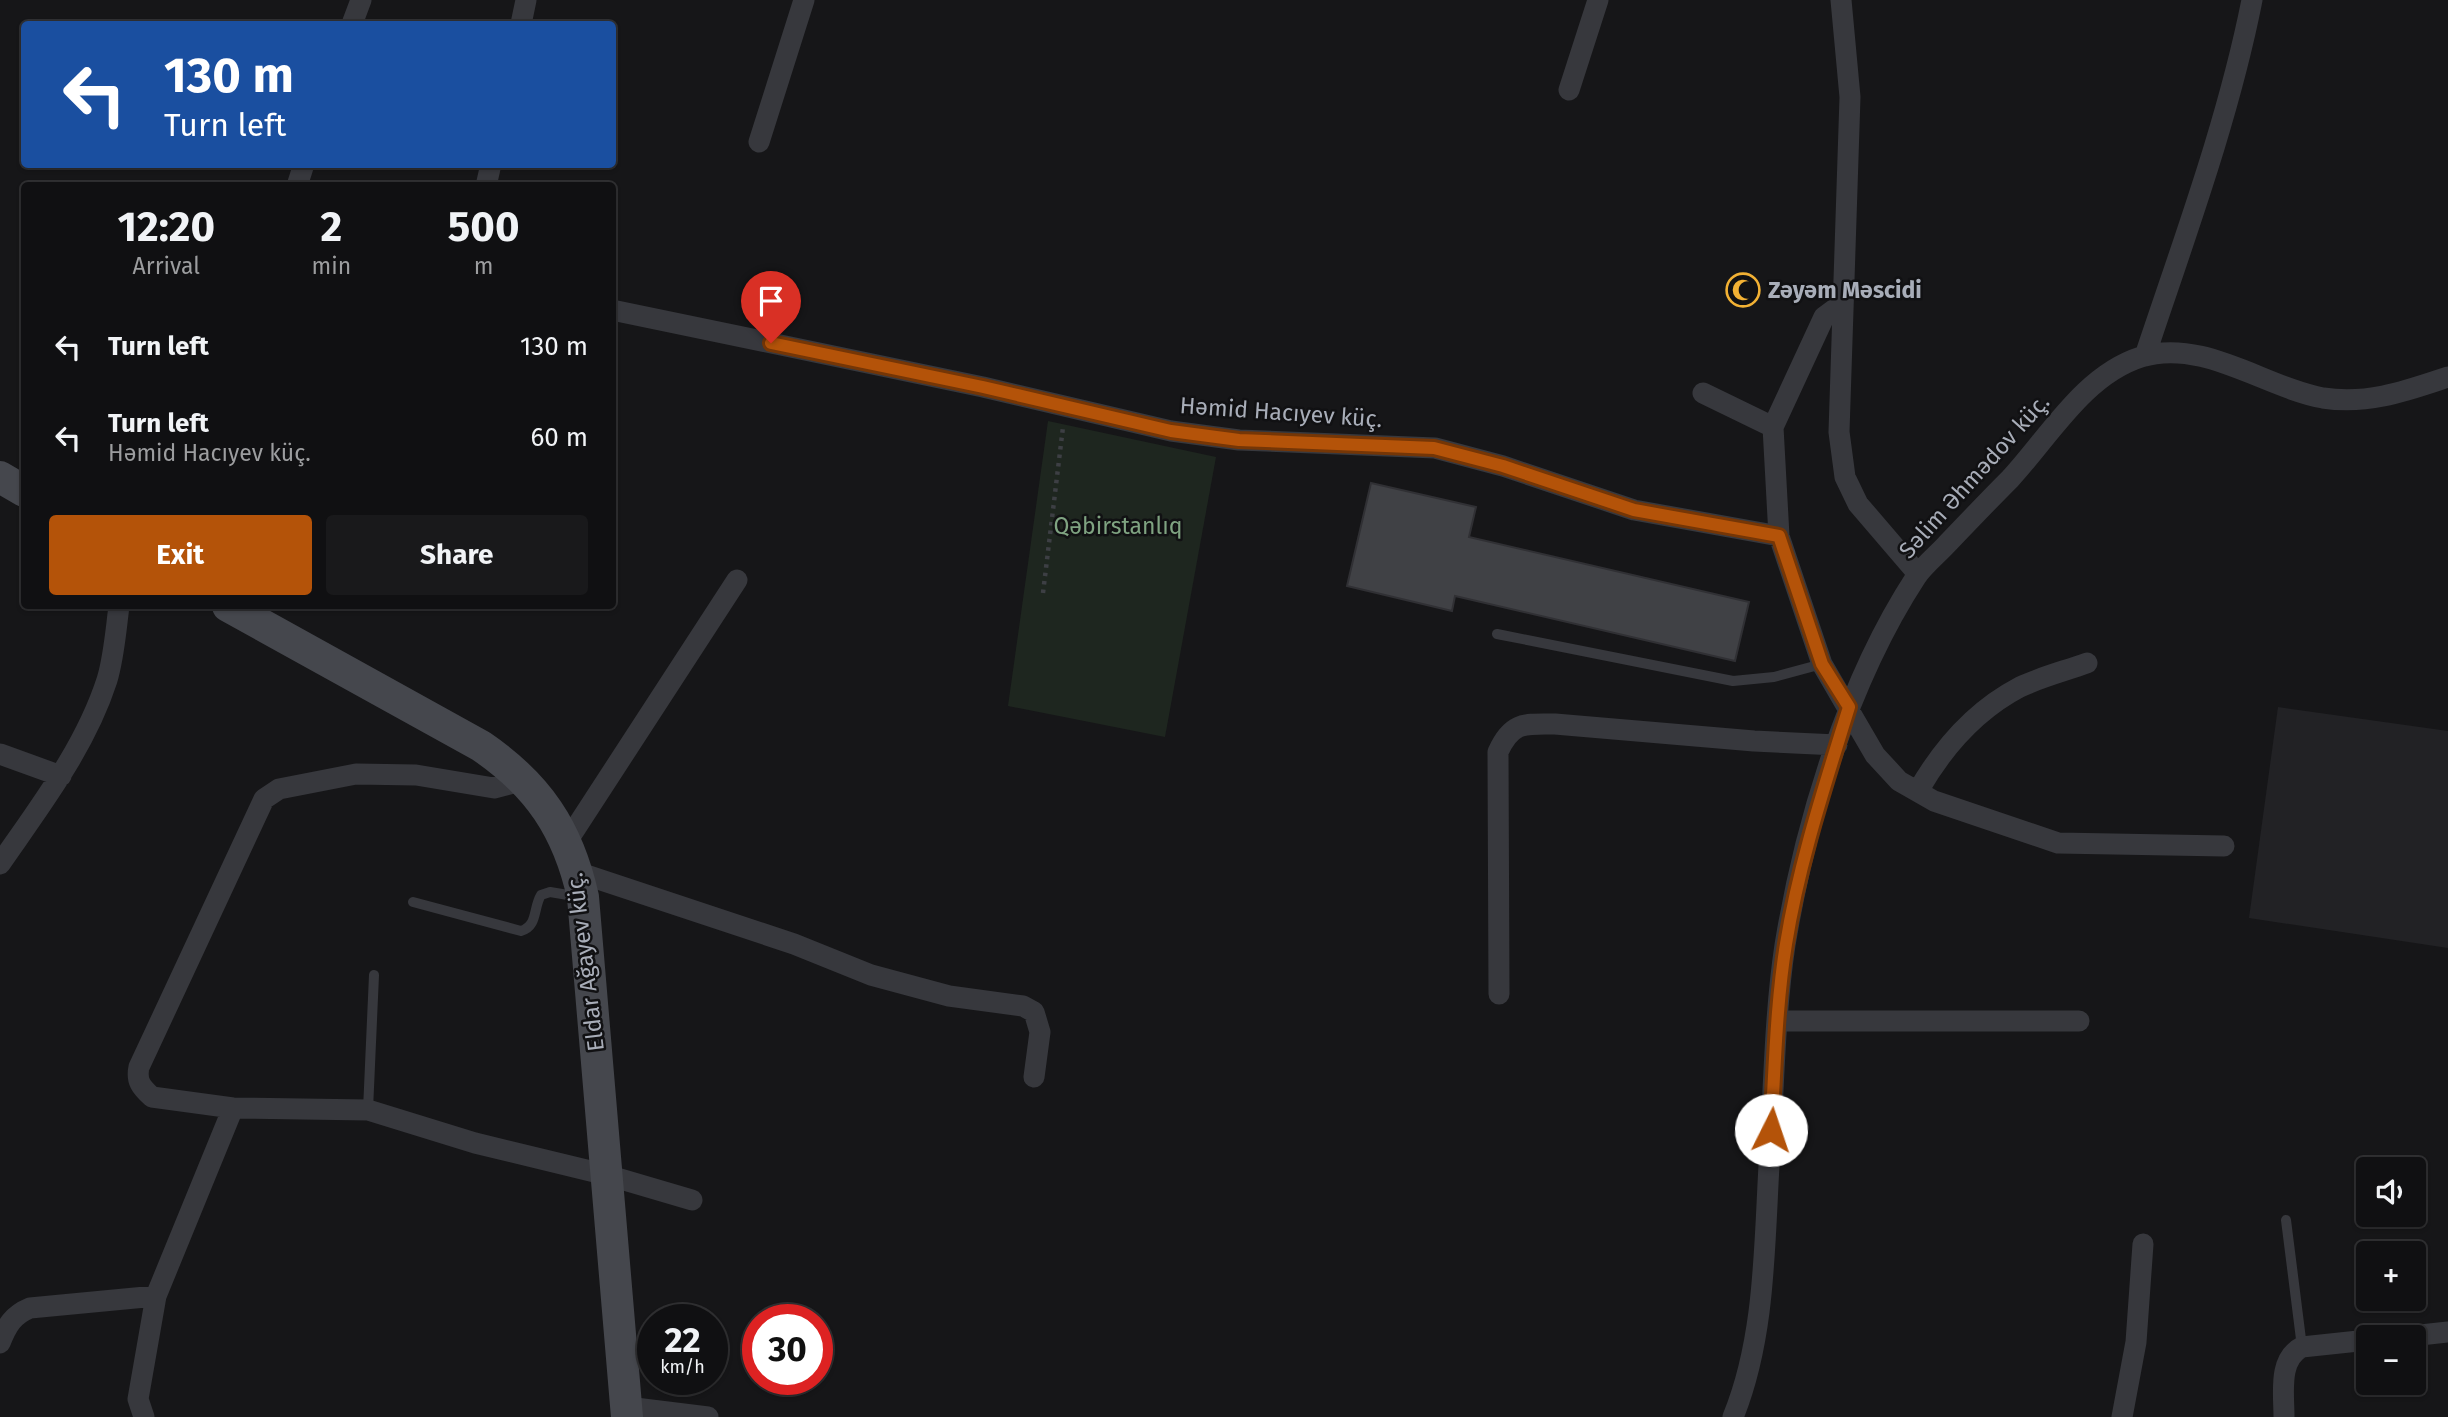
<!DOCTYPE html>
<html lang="en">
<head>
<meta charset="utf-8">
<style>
	body { margin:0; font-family:"Fira Sans",sans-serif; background:#19191b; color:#f1f3f6; height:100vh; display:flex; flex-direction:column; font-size:26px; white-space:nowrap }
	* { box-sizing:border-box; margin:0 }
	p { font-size:23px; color:#9c9d9f }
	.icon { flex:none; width:38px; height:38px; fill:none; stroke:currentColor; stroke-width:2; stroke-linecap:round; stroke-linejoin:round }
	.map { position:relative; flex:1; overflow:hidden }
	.details { position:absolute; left:21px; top:182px; width:595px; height:427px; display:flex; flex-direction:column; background:#101012; border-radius:7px; box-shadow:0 2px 5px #0004,0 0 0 2px #303032 }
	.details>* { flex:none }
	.hud { position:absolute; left:21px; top:21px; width:595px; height:147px; border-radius:7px; box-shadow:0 2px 5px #0004,0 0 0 2px #303032; background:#1a4fa0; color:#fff; overflow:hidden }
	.controls { position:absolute; left:2356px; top:1157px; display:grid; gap:14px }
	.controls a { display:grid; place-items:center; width:70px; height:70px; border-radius:7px; background:#101012; box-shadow:0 2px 5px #0004,0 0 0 2px #303032; font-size:35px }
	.speed { position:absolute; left:637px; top:1304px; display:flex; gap:14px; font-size:35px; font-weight:700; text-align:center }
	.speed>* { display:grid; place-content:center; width:91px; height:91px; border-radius:50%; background:#101012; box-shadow:0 2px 5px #0004,0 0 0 2px #303032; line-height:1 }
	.speed small { font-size:18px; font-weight:400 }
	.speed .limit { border:10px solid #d22; background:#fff; color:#111 }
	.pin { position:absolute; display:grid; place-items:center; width:60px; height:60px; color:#fff; margin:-72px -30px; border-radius:50% 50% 50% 0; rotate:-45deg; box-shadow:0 0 7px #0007 }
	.pin .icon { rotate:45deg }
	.me { position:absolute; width:77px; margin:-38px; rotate:4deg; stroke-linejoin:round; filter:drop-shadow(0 0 5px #0008) }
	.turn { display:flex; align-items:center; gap:24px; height:147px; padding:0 28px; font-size:32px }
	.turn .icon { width:91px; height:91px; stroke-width:2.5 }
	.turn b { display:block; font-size:49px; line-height:60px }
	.eta { display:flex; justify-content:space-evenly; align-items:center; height:119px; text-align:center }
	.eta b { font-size:42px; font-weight:700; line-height:49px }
	.action { display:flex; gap:14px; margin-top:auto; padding:14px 28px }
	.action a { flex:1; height:80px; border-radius:7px; background:#b45309; color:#fff; font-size:28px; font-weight:700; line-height:80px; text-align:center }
	.action a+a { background:#19191b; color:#f1f3f6 }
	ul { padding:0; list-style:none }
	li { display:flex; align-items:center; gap:21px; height:91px; padding:0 28px }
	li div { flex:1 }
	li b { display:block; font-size:26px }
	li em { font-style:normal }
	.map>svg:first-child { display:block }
	.built { fill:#222225 }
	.green { fill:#1e261f }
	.building { fill:#404145; stroke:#303034; stroke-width:2 }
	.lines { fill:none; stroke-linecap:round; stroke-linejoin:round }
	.path { stroke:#3d3f44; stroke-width:4.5; stroke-dasharray:3.5 5; stroke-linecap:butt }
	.service { stroke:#37383d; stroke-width:10 }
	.minor { stroke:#37383d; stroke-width:21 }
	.secondary { stroke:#45474d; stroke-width:32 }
	.route-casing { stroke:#753606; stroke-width:18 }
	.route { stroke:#b45309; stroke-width:12 }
	.labels { text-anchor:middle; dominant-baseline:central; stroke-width:5; stroke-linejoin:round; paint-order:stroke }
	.poi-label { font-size:23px; font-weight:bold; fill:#a8adb8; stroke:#111113; text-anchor:start }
	.street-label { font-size:23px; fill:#a8adb8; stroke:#111113 }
	.park-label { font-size:23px; fill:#7fa381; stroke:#111113 }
</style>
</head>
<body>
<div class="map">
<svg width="2448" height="1417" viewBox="0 0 2448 1417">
	<rect width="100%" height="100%" fill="#161618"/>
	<path class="built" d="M 2278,707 L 2448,731 L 2448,948 L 2249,918 Z"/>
	<path class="green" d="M 1048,421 L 1216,457 L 1165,737 L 1008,706 Z"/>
	<path class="building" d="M 1371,483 L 1476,507 L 1469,537 L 1749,602 L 1735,661 L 1455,596 L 1452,611 L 1347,586 Z"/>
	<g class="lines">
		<path class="path" d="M 1043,593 L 1063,427"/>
		<path class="service" d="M 1497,634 L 1733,681 L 1774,677 L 1822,664
			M 413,902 L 521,931 C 538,926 533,908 541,895 L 550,892 L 580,897
			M 368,1110 L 374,975
			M 2286,1220 L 2302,1347"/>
		<path class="minor" d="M 1841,0 L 1850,97 L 1839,432 L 1845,477 L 1858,504 L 1918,574
			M 352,24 L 361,0
			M 521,24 L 526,0
			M 1569,90 L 1598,0
			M 759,142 L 804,0
			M 297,186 L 304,164
			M 486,186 L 491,164
			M 1843,303 L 1824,317 L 1773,427 L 1779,536 L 1822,664 L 1875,755 L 1899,781 L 1934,801 L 2058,843 L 2224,846
			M 612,310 L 983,387 L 1171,431 L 1239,440 L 1435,448 L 1503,466 L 1634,510 L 1779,536
			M 2145,356 C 2184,239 2228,121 2252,0
			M 1703,393 L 1773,427
			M 0,754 L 61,776
			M 525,780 L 494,788 L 416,775 L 356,774 L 279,789 L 264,799 L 139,1067 C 136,1081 141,1087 152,1097 L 233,1108 L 368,1110 L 475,1143 L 607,1175 L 692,1200
			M 1918,791 C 1942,749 1976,710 2020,687 C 2041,677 2065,671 2087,663
			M 566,843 L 737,580
			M 0,864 C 40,806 85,748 107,680 C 114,657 116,629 119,606
			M 577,872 L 794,944 L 871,975 L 949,996 L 1023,1006 L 1034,1012 L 1040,1032 L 1034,1077
			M 1499,994 L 1498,752 C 1512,721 1525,724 1555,724 L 1754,741 L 1837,745
			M 1778,1021 L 2079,1021
			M 2402,1337 L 2448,1332
			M 0,1343 C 7,1325 13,1315 30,1308 L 156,1296
			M 627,1407 L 708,1417
			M 144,1417 L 138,1399 L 156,1296 L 233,1108
			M 1733,1417 C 1767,1334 1764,1237 1770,1149 C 1774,1081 1775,1012 1785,945 C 1805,823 1848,681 1916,577 C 1924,565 1937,555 1947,544 C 1968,522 1989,500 2010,479 C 2049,437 2084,375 2141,357 C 2203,338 2264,387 2323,398 C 2368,405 2406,391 2448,377
			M 2122,1417 L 2136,1342 L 2143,1244
			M 2284,1417 C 2284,1393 2278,1359 2302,1347 L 2368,1340"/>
		<path class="secondary" d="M 0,477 L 24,491
			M 228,606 L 481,746 C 538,785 568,829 583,897 L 627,1417"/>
	</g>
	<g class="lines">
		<defs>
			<path id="route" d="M 771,343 L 983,387 L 1171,431 L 1239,440 L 1434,448 L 1503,466 L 1634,510 L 1779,536 L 1822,664 L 1849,707 C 1825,785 1799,863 1786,944 C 1776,1005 1775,1068 1771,1130"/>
		</defs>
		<use href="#route" class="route-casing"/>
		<use href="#route" class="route"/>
	</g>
	<defs>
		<symbol id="mosque-ring" viewBox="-11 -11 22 22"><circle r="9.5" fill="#111113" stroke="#f2b134" stroke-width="1.5"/><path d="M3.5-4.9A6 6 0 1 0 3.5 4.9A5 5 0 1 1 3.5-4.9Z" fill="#f2b134"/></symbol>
	</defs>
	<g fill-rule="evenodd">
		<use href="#mosque-ring" x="1724" y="271" width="38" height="38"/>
	</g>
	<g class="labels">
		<g class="poi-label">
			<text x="1768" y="290">Zəyəm Məscidi</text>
		</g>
		<g class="street-label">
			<text transform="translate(1281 412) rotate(4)">Həmid Hacıyev küç.</text>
			<text transform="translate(1974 476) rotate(-48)">Səlim Əhmədov küç.</text>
			<text transform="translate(585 962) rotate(-97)">Eldar Ağayev küç.</text>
		</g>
		<g class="park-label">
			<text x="1118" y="526">Qəbirstanlıq</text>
		</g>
	</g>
</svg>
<div class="controls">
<a><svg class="icon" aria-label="sound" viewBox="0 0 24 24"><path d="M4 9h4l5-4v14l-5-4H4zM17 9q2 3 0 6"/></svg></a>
<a>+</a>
<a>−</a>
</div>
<div class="speed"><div>22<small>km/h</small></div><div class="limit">30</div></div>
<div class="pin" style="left:771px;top:343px;background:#d93025"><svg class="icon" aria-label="arrive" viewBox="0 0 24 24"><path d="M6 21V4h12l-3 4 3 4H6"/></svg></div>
<svg class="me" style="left:1771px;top:1130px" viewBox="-20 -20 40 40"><circle r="19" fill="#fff"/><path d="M0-13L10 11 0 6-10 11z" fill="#b45309"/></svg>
<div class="hud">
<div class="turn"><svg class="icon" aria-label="left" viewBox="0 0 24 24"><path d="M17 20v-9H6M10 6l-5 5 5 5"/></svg><div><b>130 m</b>Turn left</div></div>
</div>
<section class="details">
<div class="eta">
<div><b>12:20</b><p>Arrival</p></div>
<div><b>2</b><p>min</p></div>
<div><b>500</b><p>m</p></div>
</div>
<ul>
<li><svg class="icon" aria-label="left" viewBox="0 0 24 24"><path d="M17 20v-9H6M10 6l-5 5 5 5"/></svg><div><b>Turn left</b></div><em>130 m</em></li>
<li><svg class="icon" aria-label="left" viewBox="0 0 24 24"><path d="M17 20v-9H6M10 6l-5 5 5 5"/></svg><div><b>Turn left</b><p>Həmid Hacıyev küç.</p></div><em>60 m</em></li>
</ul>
<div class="action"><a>Exit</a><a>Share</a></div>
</section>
</div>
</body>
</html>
